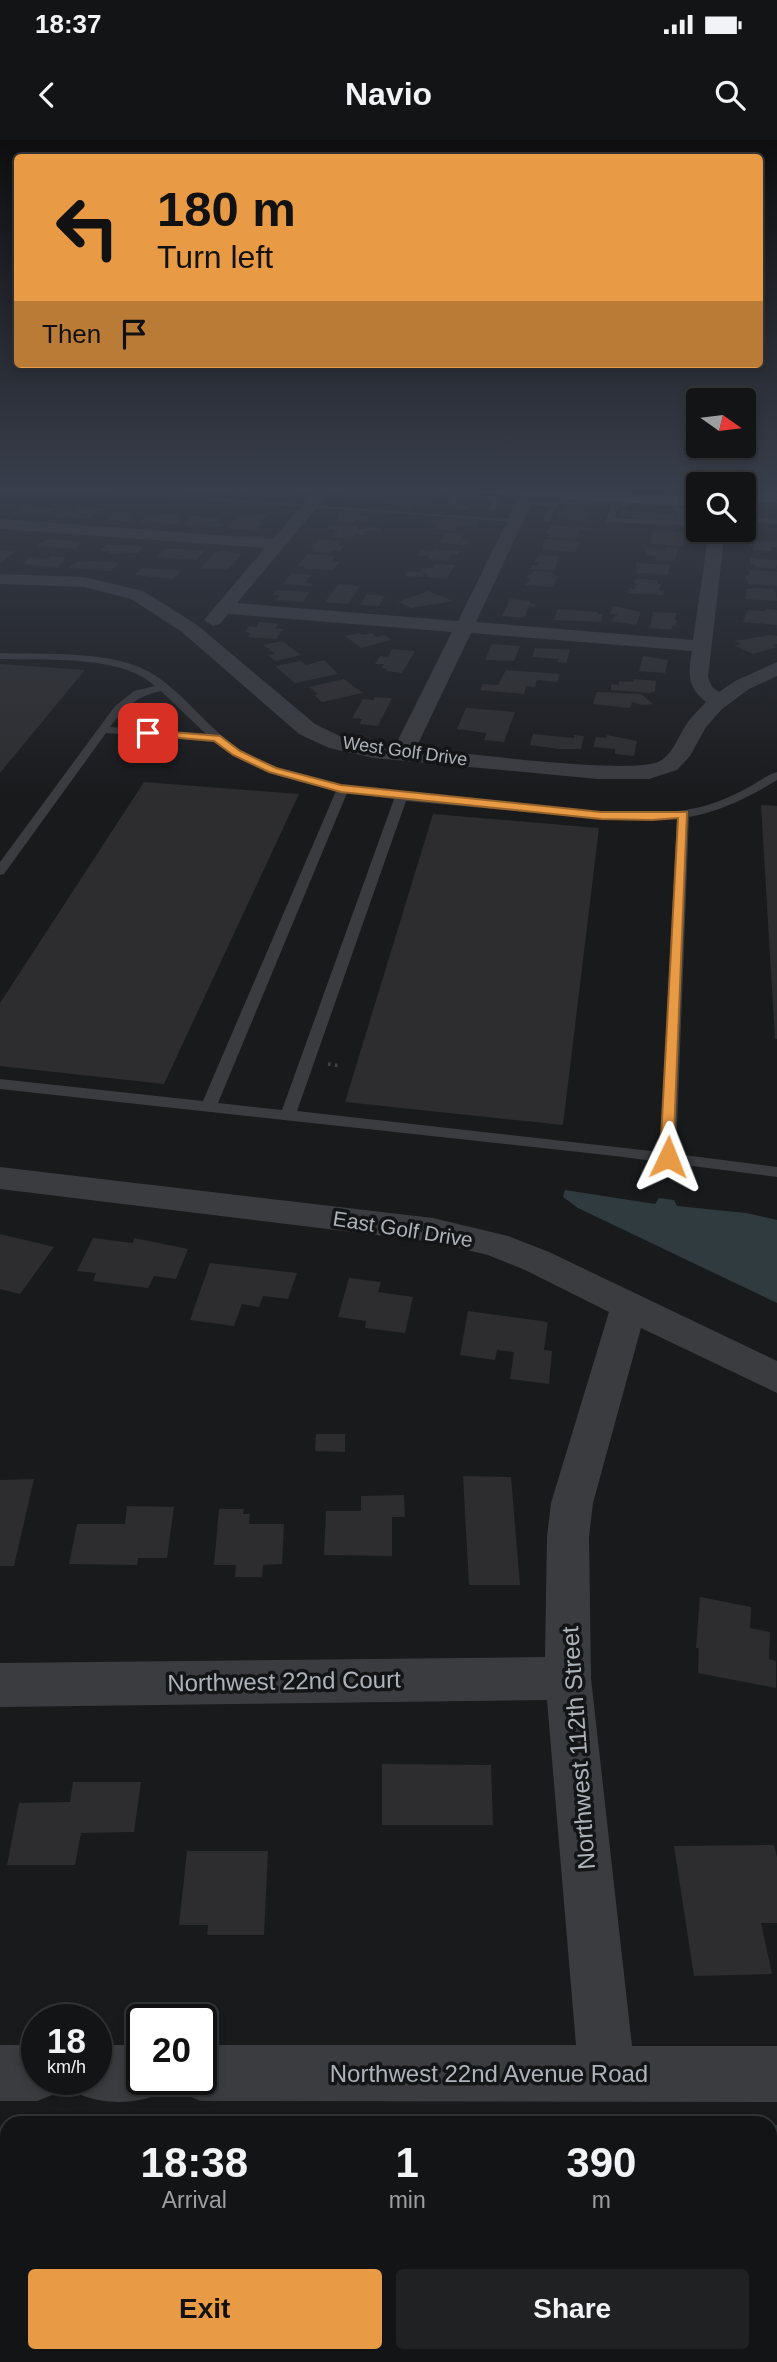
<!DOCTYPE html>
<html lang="en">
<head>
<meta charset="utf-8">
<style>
	body { margin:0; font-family:Arial,sans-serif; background:#202122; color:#f1f3f6; height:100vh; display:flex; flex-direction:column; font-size:26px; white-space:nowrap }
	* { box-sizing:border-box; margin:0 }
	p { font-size:23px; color:#9d9ea0 }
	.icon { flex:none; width:38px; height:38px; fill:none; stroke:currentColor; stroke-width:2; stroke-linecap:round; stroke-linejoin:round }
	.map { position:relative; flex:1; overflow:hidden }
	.side { position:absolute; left:0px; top:1976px; width:777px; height:247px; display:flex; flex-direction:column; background:#131415; border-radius:21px 21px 0 0; box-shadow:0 4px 10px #0003,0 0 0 2px #323334 }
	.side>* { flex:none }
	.top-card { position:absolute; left:14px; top:14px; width:749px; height:214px; border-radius:7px; box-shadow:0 4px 10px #0003,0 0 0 2px #323334; background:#e99a44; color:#111; overflow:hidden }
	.needle { width:46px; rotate:104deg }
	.tools { position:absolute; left:686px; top:248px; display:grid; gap:14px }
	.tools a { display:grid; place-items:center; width:70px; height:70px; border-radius:7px; background:#131415; box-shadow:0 4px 10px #0003,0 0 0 2px #323334; font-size:35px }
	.speed { position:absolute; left:21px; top:1864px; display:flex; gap:14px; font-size:35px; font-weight:700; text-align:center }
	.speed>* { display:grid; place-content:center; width:91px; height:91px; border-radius:50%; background:#131415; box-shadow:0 4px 10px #0003,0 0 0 2px #323334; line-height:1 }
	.speed small { font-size:18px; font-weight:400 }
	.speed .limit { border:4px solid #111; border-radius:10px; background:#fff; color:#111 }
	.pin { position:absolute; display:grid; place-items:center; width:60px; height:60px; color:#fff; margin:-30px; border-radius:14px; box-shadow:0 4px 10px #0006 }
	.me { position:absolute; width:77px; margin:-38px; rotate:2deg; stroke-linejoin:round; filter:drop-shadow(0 0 5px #0008) }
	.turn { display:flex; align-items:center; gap:24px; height:147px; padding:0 28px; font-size:32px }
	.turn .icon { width:91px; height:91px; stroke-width:2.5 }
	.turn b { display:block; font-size:49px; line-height:60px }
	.then { display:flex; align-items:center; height:66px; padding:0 28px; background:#0003; gap:14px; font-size:26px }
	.eta { display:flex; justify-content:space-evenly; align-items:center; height:119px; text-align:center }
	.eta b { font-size:42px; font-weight:700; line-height:49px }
	.cta { display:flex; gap:14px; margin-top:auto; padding:14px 28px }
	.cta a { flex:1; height:80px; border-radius:7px; background:#e99a44; color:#111; font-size:28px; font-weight:700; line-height:80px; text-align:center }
	.cta a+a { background:#202122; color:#f1f3f6 }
	.status { display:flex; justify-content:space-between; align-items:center; height:49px; padding:0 35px; background:#131415; direction:ltr }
	.status svg { height:19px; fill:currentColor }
	header { display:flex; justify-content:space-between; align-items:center; height:91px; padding:0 28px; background:#131415; font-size:32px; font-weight:700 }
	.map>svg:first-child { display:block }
	.water { fill:#303b3f }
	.building { fill:#2d2d2f }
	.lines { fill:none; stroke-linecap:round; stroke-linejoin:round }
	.path { stroke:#414347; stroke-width:3.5; stroke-dasharray:2.5 4.5; stroke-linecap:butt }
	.lane { fill:#3b3c40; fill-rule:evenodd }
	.street { fill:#3b3c40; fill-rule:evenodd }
	.primary { fill:#575a5f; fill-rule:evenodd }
	.route { fill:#e99a44; stroke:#97642c; stroke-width:2 }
	.labels { text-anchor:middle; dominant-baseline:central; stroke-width:7; stroke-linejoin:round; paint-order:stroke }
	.far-street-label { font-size:18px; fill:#adb3ba; stroke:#141517 }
	.street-label { font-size:21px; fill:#adb3ba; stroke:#141517 }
	.near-street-label { font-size:24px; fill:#adb3ba; stroke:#141517 }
</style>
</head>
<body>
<div class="status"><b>18:37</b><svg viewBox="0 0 49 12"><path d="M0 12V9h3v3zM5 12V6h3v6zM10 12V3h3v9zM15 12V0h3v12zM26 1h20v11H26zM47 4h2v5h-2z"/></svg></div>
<header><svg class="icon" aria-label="back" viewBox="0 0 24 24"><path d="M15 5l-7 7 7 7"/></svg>Navio<svg class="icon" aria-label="search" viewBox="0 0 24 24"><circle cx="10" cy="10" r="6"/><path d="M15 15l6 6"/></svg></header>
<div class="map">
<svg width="777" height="2222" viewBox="0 0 777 2222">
	<rect width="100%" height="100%" fill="#191a1c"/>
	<path class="water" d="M 565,1050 L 655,1064 L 659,1058 L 674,1060 L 677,1066 L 746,1073 L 777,1080 L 777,1163 L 578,1068 L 563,1057 Z
		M 770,1985 L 777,1985 L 777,2140 L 770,2140 Z
		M 0,1992 L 7,1992 L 7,2135 L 0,2135 Z"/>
	<path class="building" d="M 146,347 L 227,347 L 221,353 L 183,350 L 179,354 L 140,352 Z
		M 236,347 L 299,347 L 289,357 L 262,355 L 257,360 L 245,359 L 253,351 L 246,351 L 242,354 L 229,354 Z
		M 350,351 L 407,356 L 410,351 L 438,353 L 431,365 L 415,364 L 411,371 L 398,370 L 401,365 L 344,359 Z
		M 564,362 L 593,364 L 586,381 L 556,379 Z
		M 22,366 L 47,368 L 55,368 L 46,376 L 12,374 Z
		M 81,367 L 102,368 L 89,379 L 54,377 L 61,371 L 75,372 Z
		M 341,370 L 360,372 L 358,374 L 369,377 L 367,381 L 354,380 L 352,383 L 334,382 Z
		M 620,370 L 677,375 L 675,380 L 640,380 L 640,378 L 618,376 Z
		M 114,372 L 131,373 L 126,378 L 132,378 L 128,382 L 106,379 Z
		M 162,374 L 180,375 L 177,378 L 183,378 L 177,384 L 170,384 L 140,382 L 147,376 L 159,377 Z
		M 251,374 L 268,375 L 259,382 L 264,382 L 256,391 L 227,388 L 238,376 L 248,377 Z
		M 191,376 L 221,378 L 217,383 L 224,383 L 220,388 L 182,385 Z
		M 443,377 L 480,380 L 477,385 L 458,385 L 455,391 L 436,389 L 438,385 L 430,384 L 433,380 L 441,380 Z
		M 330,385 L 359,386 L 357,389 L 365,389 L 366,387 L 383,388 L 381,392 L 367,391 L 364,395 L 354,394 L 352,398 L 333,397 L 338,390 L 327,389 Z
		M 550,385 L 593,388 L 592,391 L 579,390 L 575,399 L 548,397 L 550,394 L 546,394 Z
		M 653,391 L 685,393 L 683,406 L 650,404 Z
		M 445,393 L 464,394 L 461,399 L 468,401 L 467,405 L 440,403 Z
		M 318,399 L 341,401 L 338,405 L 344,406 L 340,411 L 332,410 L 330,413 L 312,412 L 314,409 L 310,408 L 313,404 L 317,404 Z
		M 547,399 L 579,402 L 576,412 L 543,410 L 543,402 Z
		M 44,400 L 55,399 L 82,402 L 75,409 L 37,406 Z
		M 749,400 L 777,402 L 777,407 L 772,407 L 771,411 L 753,410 L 753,406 L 749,405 Z
		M 106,405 L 127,405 L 143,407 L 138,413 L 108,414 L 111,411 L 100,411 Z
		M 665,407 L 679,408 L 674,421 L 655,420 L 656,416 L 646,415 L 647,409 L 665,410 Z
		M 165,409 L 179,409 L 205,411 L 196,420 L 157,417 Z
		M 434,409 L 460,411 L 458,415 L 451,414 L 448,421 L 428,419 L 430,416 L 418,415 L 421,410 L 433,411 Z
		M 0,410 L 16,411 L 0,424 Z
		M 224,411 L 242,414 L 228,429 L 200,429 L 215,412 Z
		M 307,414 L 335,416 L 331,421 L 339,422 L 333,430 L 303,429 L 305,426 L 298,426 Z
		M 540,415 L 560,416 L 554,430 L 531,429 L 532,425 L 537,425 L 538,422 L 534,422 Z
		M 51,416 L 66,418 L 57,428 L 22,424 L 30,417 L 48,419 Z
		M 750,418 L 777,420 L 777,424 L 775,429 L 754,427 L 755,424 L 750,424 Z
		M 91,421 L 119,423 L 111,431 L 69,428 L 77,422 Z
		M 636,423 L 670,425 L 668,435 L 637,433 Z
		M 434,424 L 456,425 L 446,439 L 426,437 L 428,434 L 424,433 L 422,437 L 404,436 L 407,431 L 420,432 L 422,428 L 432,428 Z
		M 142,428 L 181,431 L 173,439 L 135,435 Z
		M 750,430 L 777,432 L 777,446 L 748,444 L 745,435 L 749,436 Z
		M 534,431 L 553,432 L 552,435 L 559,436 L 552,447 L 525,445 L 531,439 L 527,438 L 529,434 L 532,434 Z
		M 292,433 L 312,435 L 305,443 L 313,444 L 311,446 L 283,444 Z
		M 635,439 L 658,440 L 657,444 L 661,444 L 659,450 L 664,451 L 663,455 L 628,453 L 629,448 L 635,449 L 636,445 L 639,445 L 634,443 Z
		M 338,444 L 360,446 L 348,464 L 325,462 Z
		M 758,448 L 775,449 L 777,461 L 746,459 L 747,449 Z
		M 276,450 L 309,452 L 303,462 L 276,460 L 280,455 L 273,455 Z
		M 428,451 L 453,461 L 411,468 L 398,462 Z
		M 367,454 L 385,456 L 379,466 L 360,465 Z
		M 510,459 L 531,461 L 530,463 L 536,464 L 535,467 L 529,466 L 524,478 L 502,476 Z
		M 613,466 L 641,472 L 636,485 L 611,481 L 618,474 L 610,474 Z
		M 558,469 L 598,472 L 598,474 L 603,474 L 601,482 L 554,480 Z
		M 766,469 L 777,470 L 777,485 L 743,482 L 748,470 L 766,471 Z
		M 653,472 L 677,473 L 674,480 L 677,480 L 676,486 L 673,485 L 671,490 L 650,488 Z
		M 259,482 L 278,484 L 275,489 L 283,489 L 276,499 L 248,497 L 251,493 L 245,492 L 249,486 L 256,487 Z
		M 359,493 L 362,495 L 372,493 L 376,497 L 385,495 L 391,500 L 361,508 L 345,496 Z
		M 771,495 L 777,496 L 777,504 L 773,505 L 777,507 L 753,514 L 735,506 L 741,504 L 734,501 Z
		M 282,501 L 301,515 L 275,521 L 268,515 L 275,514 L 264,505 Z
		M 492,504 L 520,506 L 514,521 L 485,520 Z
		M 535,508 L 554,509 L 570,510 L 566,523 L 557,522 L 559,519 L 532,517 Z
		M 392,509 L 415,511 L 402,533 L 386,531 L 387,529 L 382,528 L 384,524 L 375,524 L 380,516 L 388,517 Z
		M 643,516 L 668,520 L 665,533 L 639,531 Z
		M 324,520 L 338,534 L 295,543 L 275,526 L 301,521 L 306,525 Z
		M 0,524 L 85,530 L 0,633 Z
		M 506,530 L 560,534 L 557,542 L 537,540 L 535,547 L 526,546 L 524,554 L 480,550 L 483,544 L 498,545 Z
		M 344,539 L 363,553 L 322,562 L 314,555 L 318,554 L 309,547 Z
		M 634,539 L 656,541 L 655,551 L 650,553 L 611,550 L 611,544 L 619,545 L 619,541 L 633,542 Z
		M 597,552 L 641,554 L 653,564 L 642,565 L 632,562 L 630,568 L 593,564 Z
		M 375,557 L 392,558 L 378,586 L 360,584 L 362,579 L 352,578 L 363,559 L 373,560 Z
		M 466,568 L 515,572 L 504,602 L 484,600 L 487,593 L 457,589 Z
		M 533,594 L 574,598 L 574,595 L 584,596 L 581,609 L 559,609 L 530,605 Z
		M 607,595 L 637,601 L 634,616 L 615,614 L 615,609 L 593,607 L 596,597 L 606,598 Z
		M 144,642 L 299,654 L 164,944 L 0,926 L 0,863 Z
		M 761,665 L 777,666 L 777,899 L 775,899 Z
		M 433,674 L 599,688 L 563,985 L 345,962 Z
		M 0,1094 L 54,1107 L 20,1154 L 0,1149 Z
		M 93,1098 L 133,1103 L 134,1098 L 188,1109 L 176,1139 L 154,1136 L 148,1148 L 93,1141 L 96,1133 L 77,1131 Z
		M 210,1123 L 297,1133 L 288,1159 L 263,1156 L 259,1167 L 242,1164 L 234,1186 L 190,1180 Z
		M 349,1138 L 381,1142 L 378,1152 L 413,1157 L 405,1193 L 365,1188 L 366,1181 L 338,1177 Z
		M 468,1171 L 548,1182 L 544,1210 L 552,1211 L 549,1244 L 510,1239 L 514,1212 L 497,1210 L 495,1220 L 460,1215 Z
		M 316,1294 L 345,1294 L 345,1312 L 315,1311 Z
		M 463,1336 L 511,1337 L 520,1445 L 469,1445 Z
		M 34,1339 L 14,1426 L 0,1426 L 0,1340 Z
		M 404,1355 L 405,1377 L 392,1377 L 392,1416 L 324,1415 L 326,1371 L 361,1371 L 361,1356 Z
		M 127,1366 L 174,1367 L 167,1418 L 138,1418 L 137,1425 L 69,1424 L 77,1384 L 125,1384 Z
		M 219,1369 L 244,1369 L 243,1374 L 250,1374 L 249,1384 L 284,1384 L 282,1424 L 263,1425 L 262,1437 L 235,1437 L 236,1425 L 214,1425 Z
		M 700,1457 L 751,1467 L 750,1488 L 770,1492 L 769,1519 L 776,1521 L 776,1548 L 698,1533 L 699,1508 L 696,1508 Z
		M 382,1624 L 491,1625 L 493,1685 L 382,1685 Z
		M 73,1642 L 141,1642 L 134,1692 L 81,1693 L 75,1725 L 7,1725 L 19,1663 L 70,1662 Z
		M 774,1705 L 777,1717 L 777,1783 L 761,1783 L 772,1834 L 694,1836 L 674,1706 Z
		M 187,1711 L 268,1711 L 264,1795 L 207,1795 L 208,1785 L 179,1785 Z"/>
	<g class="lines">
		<path class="path" d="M 328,924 L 341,926"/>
		<path class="lane" d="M 24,347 L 56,347 L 520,380 L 516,382 Z
			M 388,347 L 396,347 L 390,356 L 384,356 Z
			M 574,352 L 581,354 L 559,365 L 547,382 L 543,380 L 550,367 L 520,363 L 524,361 L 552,362 Z
			M 452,354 L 499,357 L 503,359 L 494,371 L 490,369 L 494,361 L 458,358 L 455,364 L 472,367 L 468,369 L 447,368 Z
			M 626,356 L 633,358 L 630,366 L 618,368 L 614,378 L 677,381 L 678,373 L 673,368 L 674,361 L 678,359 L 682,361 L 681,367 L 686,372 L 684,381 L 698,382 L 698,386 L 606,382 L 612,363 L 623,363 Z
			M 744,376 L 777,380 L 777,384 L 744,380 Z
			M 0,513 C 46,515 116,509 156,536 C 193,561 214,599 258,619 C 334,655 419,653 501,662 C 562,668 624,679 685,670 C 708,667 729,658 749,647 C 758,642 767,635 777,632 L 777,640 C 749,657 721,671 689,677 L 676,1014 L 777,1027 L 777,1037 L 615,1016 L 0,949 L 0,939 L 203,961 L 336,651 L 279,636 L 250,624 L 214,601 L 106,593 L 4,734 L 0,735 L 0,722 L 115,566 L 134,551 L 155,546 C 120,514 46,521 0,519 ZM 161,551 L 206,594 L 110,587 C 125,567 137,556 161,551 ZM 347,653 L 394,659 L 282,970 L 218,963 ZM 406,661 L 615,680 L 677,678 L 660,1012 L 297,971 Z"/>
		<path class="street" d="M 318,347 L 334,347 L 237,463 L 458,481 L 524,347 L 539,347 L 476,482 L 693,500 L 709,390 L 725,390 L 708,537 L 712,547 L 719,552 L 735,541 L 777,522 L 777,536 L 749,549 L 722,569 L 706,587 L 690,616 L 677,630 L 649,639 L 598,639 L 374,618 L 329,608 L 299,594 L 182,492 L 131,459 L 84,447 L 0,444 L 0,434 L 84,437 L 143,451 L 196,484 L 315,584 L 344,598 L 395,606 L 452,492 L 228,474 L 220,484 L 213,486 L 204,480 L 265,408 L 0,389 L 0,379 L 273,399 ZM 471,493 L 692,511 C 688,534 687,547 706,562 C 700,569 693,575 688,582 C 679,594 674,613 660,621 C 631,636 459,612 416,608 Z
			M 0,1027 L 433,1078 L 508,1096 L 549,1112 L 777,1221 L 777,1253 L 641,1188 L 593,1363 L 589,1397 L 591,1538 L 632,1906 L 777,1906 L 777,1962 L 201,1961 L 181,1953 L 175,1939 L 201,1939 L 201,1905 L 576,1905 L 547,1560 L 0,1567 L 0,1523 L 545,1517 L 547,1397 L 551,1363 L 609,1172 L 525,1130 L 488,1115 L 433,1102 L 0,1049 Z
			M 0,1905 L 37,1905 L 37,1939 L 63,1939 L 57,1953 L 37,1961 L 0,1961 Z
			M 96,1905 L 142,1905 L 142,1939 L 168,1939 L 162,1953 C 134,1965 104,1965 76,1953 L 70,1939 L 96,1939 Z"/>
		<path class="primary" d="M 448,347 L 531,347 L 698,357 L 698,367 L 456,352 Z
			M 744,351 L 777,353 L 777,363 L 744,361 Z"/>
	</g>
	<linearGradient id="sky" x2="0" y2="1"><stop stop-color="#0e0e0f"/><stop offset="0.53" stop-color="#383e4b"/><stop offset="1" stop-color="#383e4b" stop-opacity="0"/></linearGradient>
	<rect width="777" height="658" fill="url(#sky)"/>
	<path class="route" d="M 148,590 L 220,596 L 240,611 L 276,628 L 341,645 L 601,672 L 687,672 L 673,1021 L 662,1021 L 660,1017 L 678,678 L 652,680 L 601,679 L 341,652 L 269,632 L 233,615 L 214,601 L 145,595 L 145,591 Z"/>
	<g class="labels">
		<g class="far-street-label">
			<text transform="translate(405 611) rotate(8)">West Golf Drive</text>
		</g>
		<g class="street-label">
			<text transform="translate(403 1089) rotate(9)">East Golf Drive</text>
		</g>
		<g class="near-street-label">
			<text transform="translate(284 1541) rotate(-1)">Northwest 22nd Court</text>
			<text transform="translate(578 1608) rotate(-94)">Northwest 112th Street</text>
			<text x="489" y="1933">Northwest 22nd Avenue Road</text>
		</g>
	</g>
</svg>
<div class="tools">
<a><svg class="needle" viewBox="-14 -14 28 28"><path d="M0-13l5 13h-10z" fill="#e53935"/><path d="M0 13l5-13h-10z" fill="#9d9ea0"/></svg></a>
<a><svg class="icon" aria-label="search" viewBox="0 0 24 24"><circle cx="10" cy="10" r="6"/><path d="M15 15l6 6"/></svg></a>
</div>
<div class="speed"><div>18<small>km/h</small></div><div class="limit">20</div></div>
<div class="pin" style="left:148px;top:593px;background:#d93025"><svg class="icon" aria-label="arrive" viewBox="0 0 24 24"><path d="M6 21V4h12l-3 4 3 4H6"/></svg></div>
<svg class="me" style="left:668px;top:1017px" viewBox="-20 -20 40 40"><path d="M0-17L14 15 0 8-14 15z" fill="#e99a44" stroke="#fff" stroke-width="4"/></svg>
<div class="top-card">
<div class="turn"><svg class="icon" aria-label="left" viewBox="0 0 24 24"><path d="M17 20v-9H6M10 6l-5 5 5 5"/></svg><div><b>180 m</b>Turn left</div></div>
<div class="then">Then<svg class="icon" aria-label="arrive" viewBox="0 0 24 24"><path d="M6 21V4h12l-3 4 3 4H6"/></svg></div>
</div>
<section class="side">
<div class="eta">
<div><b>18:38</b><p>Arrival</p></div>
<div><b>1</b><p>min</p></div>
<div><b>390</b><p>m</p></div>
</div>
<div class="cta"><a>Exit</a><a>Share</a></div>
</section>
</div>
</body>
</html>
